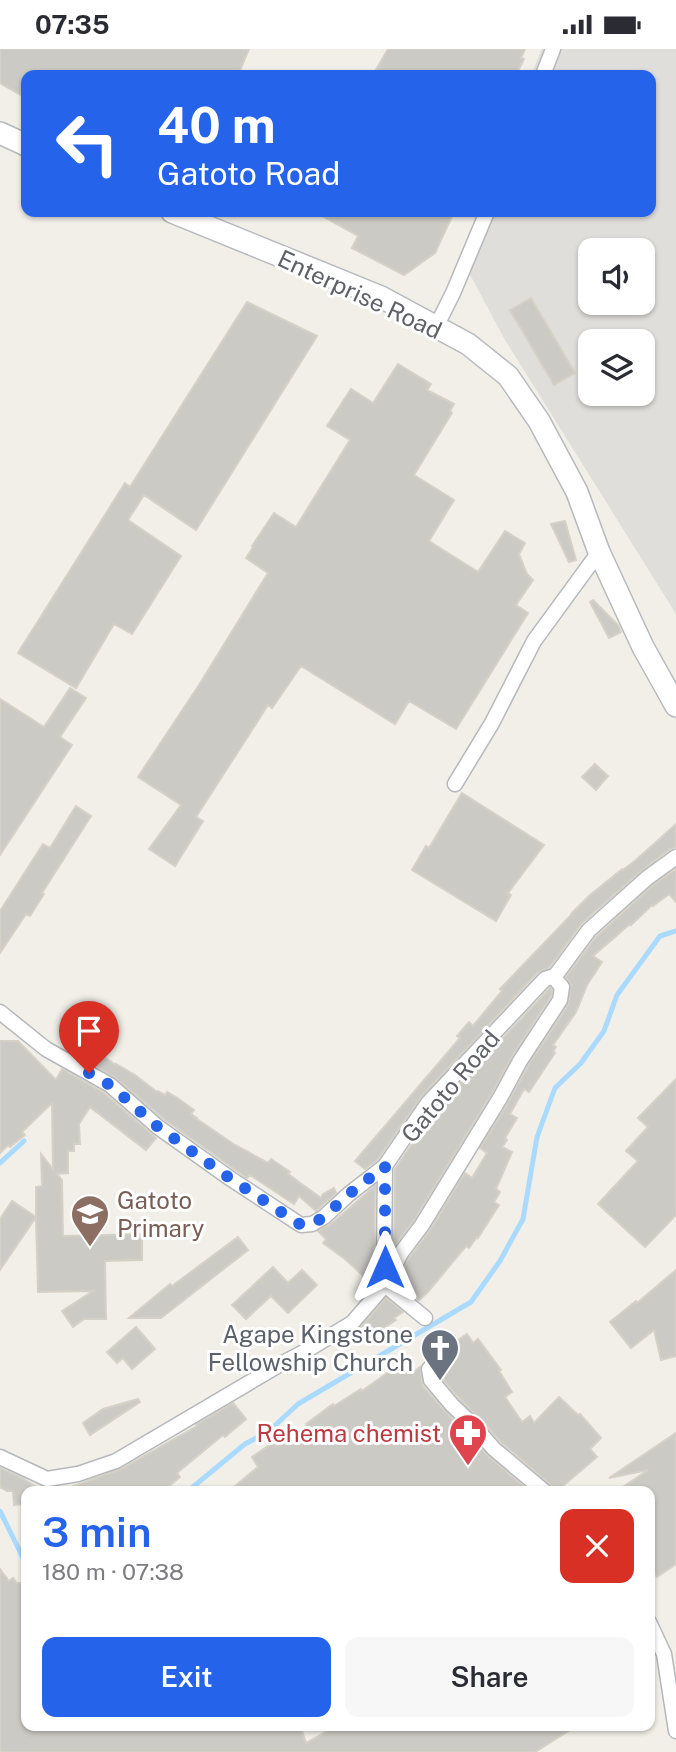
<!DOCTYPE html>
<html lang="en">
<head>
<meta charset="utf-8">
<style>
	body { margin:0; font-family:"Public Sans",sans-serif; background:#f7f7f7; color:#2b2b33; height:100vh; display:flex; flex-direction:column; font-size:26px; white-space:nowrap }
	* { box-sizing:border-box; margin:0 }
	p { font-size:23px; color:#7c7c81 }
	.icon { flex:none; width:38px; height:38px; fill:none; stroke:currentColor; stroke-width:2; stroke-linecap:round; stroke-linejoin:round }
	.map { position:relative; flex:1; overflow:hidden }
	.panel { position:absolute; left:21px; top:1437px; width:634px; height:245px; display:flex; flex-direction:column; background:#fff; border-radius:14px; box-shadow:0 2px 5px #0004 }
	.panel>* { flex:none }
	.hud { position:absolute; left:21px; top:21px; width:635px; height:147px; border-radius:14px; box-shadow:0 2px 5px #0004; background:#2563eb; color:#fff; overflow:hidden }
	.tools { position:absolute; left:578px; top:189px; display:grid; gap:14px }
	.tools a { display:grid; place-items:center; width:77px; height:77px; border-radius:14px; background:#fff; box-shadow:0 2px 5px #0004; font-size:35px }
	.pin { position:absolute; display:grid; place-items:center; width:60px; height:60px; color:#fff; margin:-72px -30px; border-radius:50% 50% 50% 0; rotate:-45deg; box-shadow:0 0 7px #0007 }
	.pin .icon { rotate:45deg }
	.me { position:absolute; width:77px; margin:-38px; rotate:0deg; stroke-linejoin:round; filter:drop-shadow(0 0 5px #0008) }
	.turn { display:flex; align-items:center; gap:24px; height:147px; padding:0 21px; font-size:32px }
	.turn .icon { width:91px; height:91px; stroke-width:2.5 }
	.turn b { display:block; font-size:49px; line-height:60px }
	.round { display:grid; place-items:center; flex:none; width:74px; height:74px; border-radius:14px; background:#f7f7f7 }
	.head { display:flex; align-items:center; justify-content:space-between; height:119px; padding:0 21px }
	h1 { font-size:42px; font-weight:600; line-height:52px; color:#2563eb }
	.primary-button { display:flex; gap:14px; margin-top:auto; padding:14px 21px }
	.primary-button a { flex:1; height:80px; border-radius:14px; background:#2563eb; color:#fff; font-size:28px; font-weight:600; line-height:80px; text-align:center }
	.primary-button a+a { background:#f7f7f7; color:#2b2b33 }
	.status { display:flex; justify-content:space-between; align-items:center; height:49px; padding:0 35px; background:#fff; direction:ltr }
	.status svg { height:19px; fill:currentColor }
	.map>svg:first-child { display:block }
	.industrial { fill:#e0deda; fill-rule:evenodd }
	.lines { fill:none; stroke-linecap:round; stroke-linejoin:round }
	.stream { stroke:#aadaff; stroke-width:5 }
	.building { fill:#cccac5; stroke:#d6d1c6; stroke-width:2 }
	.street-casing { stroke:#b5b8bc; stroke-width:17 }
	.secondary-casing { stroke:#b6babf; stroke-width:24 }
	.street { stroke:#fff; stroke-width:14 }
	.secondary { stroke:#fff; stroke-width:21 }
	.route { stroke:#2563eb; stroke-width:12; stroke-dasharray:0 21.6 }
	.labels { text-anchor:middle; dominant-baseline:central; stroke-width:6; stroke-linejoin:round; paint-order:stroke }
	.street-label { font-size:24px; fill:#5f6368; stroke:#fff }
	.education-label { font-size:24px; fill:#785e54; stroke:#fff; text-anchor:start }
	.worship-label { font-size:24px; fill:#5b616d; stroke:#fff; text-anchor:end }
	.health-label { font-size:24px; fill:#be3a42; stroke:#fff; text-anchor:end }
</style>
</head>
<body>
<div class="status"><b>07:35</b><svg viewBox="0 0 49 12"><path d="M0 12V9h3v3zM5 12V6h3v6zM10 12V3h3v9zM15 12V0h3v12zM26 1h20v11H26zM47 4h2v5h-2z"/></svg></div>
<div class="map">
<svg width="676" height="1703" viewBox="0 0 676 1703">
	<rect width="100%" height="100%" fill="#f1efe8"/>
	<path class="industrial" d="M 542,0 L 676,0 L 676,565 L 505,291 L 460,207 L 478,163 L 651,163 L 651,26 L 531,26 ZM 590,201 L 642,201 L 642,254 L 590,254 ZM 590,292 L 642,292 L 642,345 L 590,345 Z"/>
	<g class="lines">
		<path class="stream" d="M 0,1114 L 24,1092
			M 188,1442 L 245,1395 L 269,1382 L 298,1355 L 471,1253 L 500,1212 L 523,1170 L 537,1088 L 555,1039 L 581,1014 L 604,982 L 617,946 L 660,887 L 676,882
			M 0,1462 L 26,1515"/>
	</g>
	<path class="building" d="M 0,0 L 249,0 L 238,26 L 26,26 L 26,49 L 0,34 Z
		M 388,0 L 525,0 L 521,9 L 524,10 L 516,26 L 373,26 Z
		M 315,163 L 454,163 L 435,204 L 404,226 L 352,199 L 358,187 Z
		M 531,249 L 575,324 L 554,336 L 510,261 Z
		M 247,253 L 317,287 L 196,481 L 144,446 L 128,471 L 181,507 L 132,585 L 114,575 L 76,639 L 18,604 L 125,434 L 130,438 Z
		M 398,315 L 431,335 L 427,341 L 454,355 L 450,362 L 452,364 L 414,426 L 454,451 L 429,492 L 478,523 L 505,482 L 525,494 L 519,505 L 527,525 L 533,531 L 516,556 L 528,564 L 456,680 L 409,652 L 395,675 L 301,617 L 272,659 L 268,656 L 196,768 L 203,772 L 175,817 L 149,800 L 181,756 L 138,728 L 199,636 L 268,524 L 246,509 L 253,498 L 252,497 L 274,464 L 296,478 L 350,391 L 327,377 L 351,340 L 373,354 Z
		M 565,472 L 576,511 L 569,513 L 551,475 Z
		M 593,551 L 618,576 L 621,583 L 609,589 L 590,553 Z
		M 70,639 L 86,649 L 60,688 L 72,696 L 0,806 L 0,650 L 44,678 Z
		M 595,715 L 608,727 L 596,741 L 582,728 Z
		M 462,744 L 544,796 L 508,844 L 511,846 L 496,872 L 412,821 L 426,797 L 429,799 Z
		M 76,757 L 91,767 L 42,844 L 44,845 L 30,867 L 26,865 L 0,904 L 0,862 L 43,795 L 50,799 Z
		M 676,775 L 676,798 L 670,800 L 641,822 L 582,874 L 549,919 L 538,923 L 421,1048 L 378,1110 L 365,1120 L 355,1112 L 460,989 L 457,987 L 469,973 L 473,977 L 502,942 L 500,940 L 571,866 L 571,865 L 589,847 L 622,820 L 623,821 L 636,811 Z
		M 676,820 L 676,853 L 669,845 L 653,857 L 652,856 L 631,876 L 630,875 L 593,907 L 602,913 L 587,936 L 576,963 L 553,996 L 556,998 L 553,1002 L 555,1004 L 529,1043 L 524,1040 L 510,1065 L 517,1069 L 505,1089 L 507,1091 L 502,1098 L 512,1103 L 496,1140 L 500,1143 L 494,1153 L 499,1156 L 478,1189 L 477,1188 L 469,1199 L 466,1197 L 428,1243 L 419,1251 L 397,1233 L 409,1209 L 430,1181 L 465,1124 L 472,1129 L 487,1104 L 480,1099 L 508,1054 L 528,1017 L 568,956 L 571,936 L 566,928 L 596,888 L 653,836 Z
		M 550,939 L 552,941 L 551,947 L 512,1007 L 492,1044 L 414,1171 L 394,1198 L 395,1120 L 436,1060 Z
		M 76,989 L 116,1016 L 116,1015 L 135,1026 L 157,1043 L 158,1042 L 165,1046 L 167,1043 L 176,1048 L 194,1061 L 191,1065 L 197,1069 L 197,1070 L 235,1096 L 268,1114 L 271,1110 L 290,1123 L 288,1125 L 321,1149 L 323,1145 L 334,1139 L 336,1144 L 316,1162 L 299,1147 L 294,1155 L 250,1126 L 247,1129 L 164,1070 L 116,1029 L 68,1001 Z
		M 0,992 L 18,992 L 56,1031 L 62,1020 L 104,1044 L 156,1089 L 146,1101 L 90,1058 L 79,1075 L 80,1095 L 74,1095 L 74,1102 L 68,1102 L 68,1124 L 57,1125 L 62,1131 L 63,1187 L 142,1185 L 142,1211 L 105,1212 L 106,1270 L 84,1270 L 73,1278 L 62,1262 L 93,1242 L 38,1243 L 36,1168 L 0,1221 L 0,1170 L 12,1152 L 36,1168 L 36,1138 L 42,1137 L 41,1105 L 53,1120 L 52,1054 L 22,1083 L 25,1086 L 10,1098 L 8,1096 L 0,1104 Z
		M 676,1030 L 676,1166 L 645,1198 L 598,1155 L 638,1112 L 626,1102 L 648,1078 L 638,1069 Z
		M 375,1137 L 374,1212 L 376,1220 L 379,1226 L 371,1238 L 372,1235 L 345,1210 L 323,1194 L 326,1190 L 318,1182 L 331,1175 Z
		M 238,1188 L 248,1201 L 161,1269 L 129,1269 L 170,1235 L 172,1237 Z
		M 273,1218 L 288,1234 L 302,1221 L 317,1236 L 288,1264 L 271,1247 L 246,1270 L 232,1256 Z
		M 676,1221 L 676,1307 L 661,1311 L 654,1281 L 631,1299 L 610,1273 L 636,1252 L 637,1254 Z
		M 386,1249 L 403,1263 L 394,1269 L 396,1271 L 379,1282 L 377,1279 L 364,1288 L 359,1280 Z
		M 136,1278 L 155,1300 L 132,1320 L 123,1309 L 117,1314 L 107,1303 Z
		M 467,1285 L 473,1294 L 478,1290 L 501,1321 L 499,1322 L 512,1343 L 505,1348 L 522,1373 L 530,1367 L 534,1374 L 559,1348 L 578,1366 L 580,1365 L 601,1389 L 590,1400 L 597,1408 L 557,1442 L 553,1442 L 550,1435 L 501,1393 L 480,1370 L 459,1349 L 440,1327 L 439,1323 L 448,1314 L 452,1306 L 457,1299 L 458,1291 Z
		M 404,1312 L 412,1324 L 420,1318 L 423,1337 L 445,1362 L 466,1383 L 488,1407 L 529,1442 L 229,1442 L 258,1418 L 252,1408 L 274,1393 L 276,1397 L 307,1377 L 306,1375 L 333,1355 L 334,1357 L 361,1340 L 362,1342 Z
		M 138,1350 L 140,1353 L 90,1386 L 83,1374 L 103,1360 Z
		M 233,1354 L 246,1370 L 225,1388 L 223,1386 L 177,1424 L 180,1428 L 163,1442 L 60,1442 L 121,1420 L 197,1377 L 196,1376 Z
		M 676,1384 L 676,1515 L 657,1528 L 649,1517 L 649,1442 L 617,1442 L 648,1421 L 609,1429 Z
		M 0,1419 L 22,1429 L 43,1442 L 26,1442 L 26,1455 L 14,1456 L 13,1442 L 7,1442 L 0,1438 Z
		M 0,1520 L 9,1532 L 13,1529 L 17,1534 L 26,1534 L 26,1676 L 300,1676 L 306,1694 L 338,1676 L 578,1676 L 535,1703 L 0,1703 Z"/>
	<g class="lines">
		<defs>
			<path id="street" d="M 543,26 L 553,0
				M 436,278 L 453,244 L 487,163
				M 455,735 L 492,674 L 534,592 L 599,503
				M 0,963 L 46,1000 L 110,1036 L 158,1078 L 231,1130 L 301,1176 L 312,1175 L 324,1168 L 349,1145 L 385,1117 L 428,1054 L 545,930 L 555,927 L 589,881 L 647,829 L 676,808
				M 385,1117 L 384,1212 L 385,1218 L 391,1224
				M 385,1236 L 425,1269
				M 449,1292 L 449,1294 L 443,1301 L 441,1308 L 429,1320 L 431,1331 L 452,1356 L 473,1376 L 494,1400 L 544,1442
				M 0,1408 L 47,1430 L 78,1425 L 116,1412 L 279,1316 L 304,1303 L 352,1274 L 385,1236 L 401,1204 L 422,1176 L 500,1049 L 520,1012 L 560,951 L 562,938 L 556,931 L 555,927
				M 649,1573 L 664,1605 L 676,1682"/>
			<path id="secondary" d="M 0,84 L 26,96
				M 172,163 L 381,248 L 468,295 L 508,327 L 539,372 L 577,443 L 599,503 L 643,598 L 676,657"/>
		</defs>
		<use href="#street" class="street-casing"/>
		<use href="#secondary" class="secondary-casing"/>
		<use href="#street" class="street"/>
		<use href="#secondary" class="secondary"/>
	</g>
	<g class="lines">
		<path class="route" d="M 89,1024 L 110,1036 L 158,1078 L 231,1130 L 301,1176 L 312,1175 L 324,1168 L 349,1145 L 385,1117 L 385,1218"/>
	</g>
	<defs>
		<symbol id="school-pin" viewBox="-11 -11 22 30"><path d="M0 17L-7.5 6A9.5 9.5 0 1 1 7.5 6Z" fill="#8d6e63" stroke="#fff"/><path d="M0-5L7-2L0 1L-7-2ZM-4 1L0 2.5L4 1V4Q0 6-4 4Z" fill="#fff"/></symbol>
		<symbol id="church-pin" viewBox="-11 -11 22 30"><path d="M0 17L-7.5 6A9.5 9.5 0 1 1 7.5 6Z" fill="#6b7280" stroke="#fff"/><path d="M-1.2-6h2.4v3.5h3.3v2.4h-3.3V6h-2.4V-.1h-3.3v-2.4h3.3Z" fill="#fff"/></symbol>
		<symbol id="pharmacy-pin" viewBox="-11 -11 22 30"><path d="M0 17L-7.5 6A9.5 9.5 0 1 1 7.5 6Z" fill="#e0444e" stroke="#fff"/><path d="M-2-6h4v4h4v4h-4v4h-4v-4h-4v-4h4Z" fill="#fff"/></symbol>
	</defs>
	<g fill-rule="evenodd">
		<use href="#school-pin" x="68" y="1143" width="44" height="60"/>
		<use href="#church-pin" x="418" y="1277" width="44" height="60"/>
		<use href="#pharmacy-pin" x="446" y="1362" width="44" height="60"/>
	</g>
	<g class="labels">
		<g class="street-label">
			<text transform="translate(360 245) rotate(25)">Enterprise Road</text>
			<text transform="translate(450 1037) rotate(-50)">Gatoto Road</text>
		</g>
		<g class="education-label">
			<text x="117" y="1151">Gatoto<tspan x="117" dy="28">Primary</tspan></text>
		</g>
		<g class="worship-label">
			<text x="413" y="1285">Agape Kingstone<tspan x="413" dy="28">Fellowship Church</tspan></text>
		</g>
		<g class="health-label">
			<text x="441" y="1384">Rehema chemist</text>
		</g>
	</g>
</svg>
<div class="tools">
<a><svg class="icon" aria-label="sound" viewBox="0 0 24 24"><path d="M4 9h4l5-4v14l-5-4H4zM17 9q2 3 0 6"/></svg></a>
<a><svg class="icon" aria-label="layers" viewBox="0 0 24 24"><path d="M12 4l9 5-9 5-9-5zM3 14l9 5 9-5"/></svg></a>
</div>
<div class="pin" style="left:89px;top:1024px;background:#d93025"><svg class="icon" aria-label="arrive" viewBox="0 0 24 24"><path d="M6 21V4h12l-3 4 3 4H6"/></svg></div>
<svg class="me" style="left:385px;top:1218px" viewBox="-20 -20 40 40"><path d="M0-17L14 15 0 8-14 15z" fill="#2563eb" stroke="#fff" stroke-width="4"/></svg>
<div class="hud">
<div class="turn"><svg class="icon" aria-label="left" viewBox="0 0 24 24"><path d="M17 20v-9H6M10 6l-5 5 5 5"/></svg><div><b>40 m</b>Gatoto Road</div></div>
</div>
<section class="panel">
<div class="head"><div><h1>3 min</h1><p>180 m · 07:38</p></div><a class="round" style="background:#d93025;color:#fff"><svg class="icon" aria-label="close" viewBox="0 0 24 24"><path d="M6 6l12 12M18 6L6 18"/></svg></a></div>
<div class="primary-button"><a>Exit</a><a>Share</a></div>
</section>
</div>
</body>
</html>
